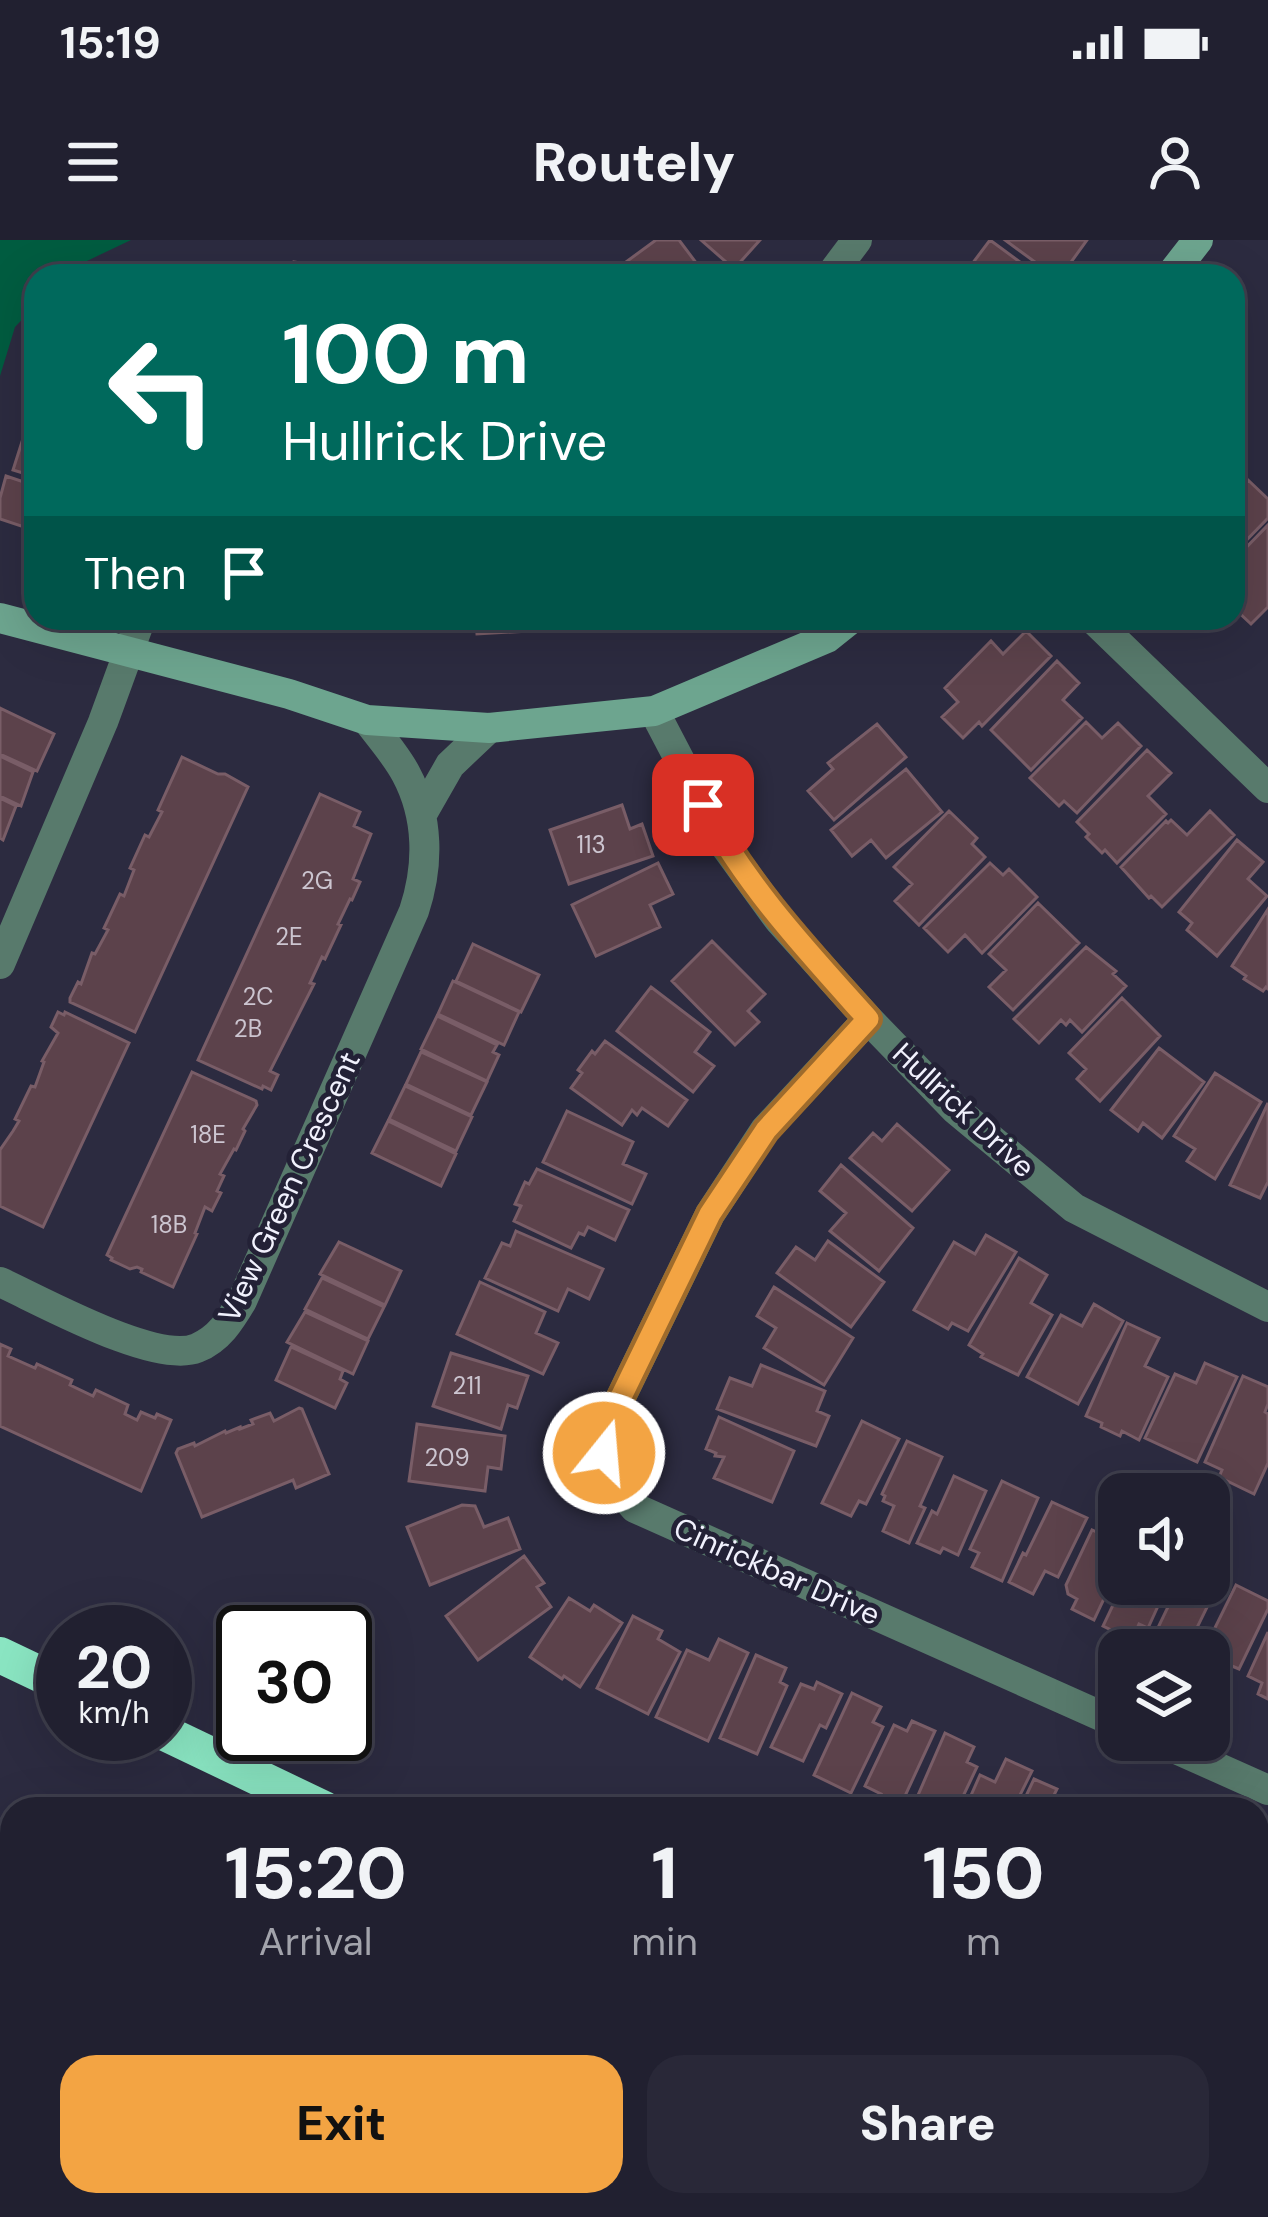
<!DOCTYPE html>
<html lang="en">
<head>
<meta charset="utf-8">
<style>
	body { margin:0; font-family:"DM Sans",sans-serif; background:#292838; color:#f1f3f6; height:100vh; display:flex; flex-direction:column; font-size:45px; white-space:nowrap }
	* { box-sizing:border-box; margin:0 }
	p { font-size:39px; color:#a2a3ab }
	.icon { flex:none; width:66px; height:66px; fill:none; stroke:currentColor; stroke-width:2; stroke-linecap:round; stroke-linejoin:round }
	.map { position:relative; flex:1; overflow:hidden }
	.details { position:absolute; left:0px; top:1557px; width:1269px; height:420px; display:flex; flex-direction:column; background:#212030; border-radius:36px 36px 0 0; box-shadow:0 12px 48px #0002,0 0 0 3px #3e3e4c }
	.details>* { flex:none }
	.banner { position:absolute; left:24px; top:24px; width:1221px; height:366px; border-radius:36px; box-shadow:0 12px 48px #0002,0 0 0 3px #3e3e4c; background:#00695c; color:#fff; overflow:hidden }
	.controls { position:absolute; left:1098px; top:1233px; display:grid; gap:24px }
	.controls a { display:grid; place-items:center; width:132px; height:132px; border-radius:24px; background:#212030; box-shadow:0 12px 48px #0002,0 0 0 3px #3e3e4c; font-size:60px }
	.speed { position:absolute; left:36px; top:1365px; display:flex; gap:24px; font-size:60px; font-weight:700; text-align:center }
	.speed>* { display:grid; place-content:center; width:156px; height:156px; border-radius:50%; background:#212030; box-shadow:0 12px 48px #0002,0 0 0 3px #3e3e4c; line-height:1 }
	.speed small { font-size:30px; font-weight:400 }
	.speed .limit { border:6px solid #111; border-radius:18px; background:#fff; color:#111 }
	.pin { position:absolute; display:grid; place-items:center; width:102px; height:102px; color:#fff; margin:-51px; border-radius:24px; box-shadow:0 6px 18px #0006 }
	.me { position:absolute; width:132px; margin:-66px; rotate:17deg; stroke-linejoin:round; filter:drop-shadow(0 0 9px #0008) }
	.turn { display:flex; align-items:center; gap:42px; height:252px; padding:0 60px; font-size:54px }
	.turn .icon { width:156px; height:156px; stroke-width:2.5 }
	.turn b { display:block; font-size:84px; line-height:102px }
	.then { display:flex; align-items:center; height:114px; padding:0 60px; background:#0003; gap:24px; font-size:45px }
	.eta { display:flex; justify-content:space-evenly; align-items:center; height:204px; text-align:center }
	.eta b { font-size:72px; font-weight:800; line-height:84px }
	.action { display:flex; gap:24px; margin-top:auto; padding:24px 60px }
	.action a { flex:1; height:138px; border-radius:36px; background:#f3a443; color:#111; font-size:48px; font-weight:800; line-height:138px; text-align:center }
	.action a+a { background:#292838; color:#f1f3f6 }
	.status { display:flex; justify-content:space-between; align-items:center; height:84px; padding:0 60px; background:#212030; direction:ltr }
	.status svg { height:33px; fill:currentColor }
	header { display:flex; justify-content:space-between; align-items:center; height:156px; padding:0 60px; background:#212030; font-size:54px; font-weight:800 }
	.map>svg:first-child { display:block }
	.green { fill:#005c40 }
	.building { fill:#5c424b; stroke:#795d67; stroke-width:3 }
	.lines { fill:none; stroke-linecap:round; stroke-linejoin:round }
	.street { stroke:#587a6c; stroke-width:30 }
	.secondary { stroke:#6da58f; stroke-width:30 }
	.highway { stroke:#8ae5c2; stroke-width:36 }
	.route-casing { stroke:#9e6b2c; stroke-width:30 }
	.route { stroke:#f3a443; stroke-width:21 }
	.labels { text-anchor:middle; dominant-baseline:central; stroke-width:10; stroke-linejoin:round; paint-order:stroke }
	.number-label { font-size:24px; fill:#ccc5d0 }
	.street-label { font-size:30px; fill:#f1f1fd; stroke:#232136 }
</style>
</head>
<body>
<div class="status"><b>15:19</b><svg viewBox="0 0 49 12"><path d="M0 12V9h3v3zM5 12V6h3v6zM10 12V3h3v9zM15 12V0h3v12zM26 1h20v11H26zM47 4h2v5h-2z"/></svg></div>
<header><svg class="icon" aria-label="menu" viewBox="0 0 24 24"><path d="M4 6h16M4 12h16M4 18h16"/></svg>Routely<svg class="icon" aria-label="person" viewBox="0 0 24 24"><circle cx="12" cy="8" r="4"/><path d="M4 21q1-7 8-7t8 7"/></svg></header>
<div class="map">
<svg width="1268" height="1977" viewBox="0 0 1268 1977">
	<rect width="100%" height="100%" fill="#2c2b40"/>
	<path class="green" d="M 0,0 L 131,0 L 68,30 L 63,36 L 36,36 L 36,65 L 15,87 L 0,136 Z"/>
	<path class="building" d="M 656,0 L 679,0 L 706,36 L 620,36 L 615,30 Z
		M 701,0 L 760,0 L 734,29 Z
		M 990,0 L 1039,36 L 963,36 Z
		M 1005,0 L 1087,0 L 1061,36 L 1054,36 Z
		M 294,22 L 335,28 L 334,36 L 292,36 Z
		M 26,189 L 36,192 L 36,237 L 13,230 Z
		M 6,236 L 36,246 L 36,291 L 0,279 L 0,258 Z
		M 1233,236 L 1243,245 L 1248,240 L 1268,259 L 1268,278 L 1233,314 Z
		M 1268,285 L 1268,367 L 1251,384 L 1233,367 L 1233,354 L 1244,343 L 1233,332 L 1233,321 Z
		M 383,378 L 452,378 L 450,391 L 382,384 Z
		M 476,378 L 545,378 L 546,390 L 477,394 Z
		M 1026,391 L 1051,416 L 982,486 L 979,482 L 963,498 L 942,477 L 958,462 L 945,448 L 991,401 L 1003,414 Z
		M 1057,421 L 1079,443 L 1063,460 L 1082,478 L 1031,530 L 991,490 Z
		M 0,468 L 54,494 L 37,531 L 0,514 Z
		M 1086,482 L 1102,498 L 1118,483 L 1141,506 L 1077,573 L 1064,561 L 1059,566 L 1030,538 Z
		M 877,484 L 906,517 L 834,580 L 808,551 L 833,529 L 828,523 Z
		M 1147,510 L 1171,533 L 1148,556 L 1166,574 L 1117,623 L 1105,610 L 1102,613 L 1086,597 L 1089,594 L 1077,582 Z
		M 0,516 L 33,532 L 21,566 L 0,556 Z
		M 182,517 L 218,534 L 225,534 L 248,547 L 135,792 L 70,762 L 70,758 L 78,742 L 81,744 L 92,713 L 95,714 L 108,690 L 104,688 L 120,654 L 124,656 L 134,630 L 130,628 L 145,595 L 149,597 L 162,572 L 158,570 Z
		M 906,529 L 942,572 L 886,618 L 871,600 L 852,616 L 831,590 Z
		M 320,554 L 360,572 L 354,586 L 371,594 L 353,639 L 360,642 L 352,660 L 350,659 L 338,684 L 341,685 L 325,719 L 322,717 L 310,743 L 314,744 L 270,831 L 278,835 L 271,850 L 263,846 L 262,849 L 198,820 Z
		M 0,558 L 16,566 L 3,600 L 0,598 Z
		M 622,565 L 630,589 L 642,584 L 653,616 L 569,644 L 550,590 Z
		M 949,571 L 977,598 L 972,604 L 985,617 L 919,685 L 895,661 L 912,644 L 894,627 Z
		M 1210,571 L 1234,595 L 1162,667 L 1151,656 L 1149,658 L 1121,627 L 1166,581 L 1168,583 L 1171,580 L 1187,595 Z
		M 1237,600 L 1263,622 L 1248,639 L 1267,656 L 1217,716 L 1187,690 L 1192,683 L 1179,672 Z
		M 658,623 L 673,654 L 650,665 L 660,687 L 596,716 L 572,665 Z
		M 990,623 L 1003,635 L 1009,629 L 1037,657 L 982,713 L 965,695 L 948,712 L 924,688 Z
		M 1038,663 L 1079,703 L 1013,770 L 989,747 L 1006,730 L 989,714 Z
		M 1268,669 L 1268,749 L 1266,747 L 1263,751 L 1244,739 L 1246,736 L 1232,726 Z
		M 712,701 L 765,754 L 748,771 L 759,782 L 735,805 L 672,741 Z
		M 473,704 L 539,735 L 521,772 L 456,741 Z
		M 1086,707 L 1116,731 L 1113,734 L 1126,746 L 1082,792 L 1070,780 L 1066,785 L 1061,780 L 1039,803 L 1014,779 Z
		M 453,741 L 519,772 L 504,805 L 438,774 Z
		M 651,747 L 710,792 L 695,812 L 714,826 L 693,852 L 617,791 Z
		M 1122,758 L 1160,796 L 1100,861 L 1077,839 L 1086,829 L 1069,813 Z
		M 58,772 L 64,775 L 65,772 L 129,803 L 43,987 L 0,966 L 0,910 L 13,891 L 19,881 L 15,879 L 31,846 L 35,847 L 44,822 L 42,821 L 58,793 L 51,787 Z
		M 437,776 L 497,805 L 493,812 L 499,815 L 487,841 L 421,809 Z
		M 605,801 L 687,860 L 668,886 L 642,868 L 637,875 L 632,870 L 622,885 L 571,848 L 582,833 L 578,830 L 592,811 L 595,814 Z
		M 1159,808 L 1204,842 L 1162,898 L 1143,883 L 1138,891 L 1111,870 Z
		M 421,812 L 487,842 L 471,875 L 406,844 Z
		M 192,832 L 256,861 L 257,865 L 243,889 L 245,891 L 236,910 L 234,909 L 220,934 L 224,936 L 217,951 L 221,953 L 212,971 L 205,967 L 195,993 L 197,994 L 173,1047 L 141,1032 L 142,1029 L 137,1027 L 130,1029 L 111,1020 L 112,1018 L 107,1015 Z
		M 1215,833 L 1261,862 L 1215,939 L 1187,921 L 1195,909 L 1174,896 Z
		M 405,846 L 472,877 L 456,911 L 389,879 Z
		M 1268,863 L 1268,942 L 1260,958 L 1230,945 Z
		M 567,871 L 633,902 L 623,924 L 646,934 L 632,964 L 543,922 Z
		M 388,881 L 456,914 L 441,946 L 372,913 Z
		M 897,884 L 949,930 L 912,971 L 850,918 L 873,893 L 882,901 Z
		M 841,925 L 913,988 L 879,1031 L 830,991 L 846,973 L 820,951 Z
		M 537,929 L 629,970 L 615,1000 L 588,987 L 584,995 L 579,993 L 571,1008 L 514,981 L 521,966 L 515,964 L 525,942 L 529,944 Z
		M 516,991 L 603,1029 L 589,1059 L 568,1049 L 558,1071 L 485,1038 L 502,1003 L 510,1006 Z
		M 986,995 L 1016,1012 L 968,1091 L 952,1083 L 948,1089 L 914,1070 L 954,1002 L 975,1014 Z
		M 828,1001 L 884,1042 L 851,1087 L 777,1033 L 796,1007 L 815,1020 Z
		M 339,1002 L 401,1031 L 385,1065 L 320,1034 Z
		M 1019,1018 L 1047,1035 L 1031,1063 L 1052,1075 L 1018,1135 L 981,1117 L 983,1114 L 969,1105 Z
		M 322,1038 L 384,1067 L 368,1099 L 305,1069 Z
		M 480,1042 L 545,1072 L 536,1093 L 558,1103 L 543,1134 L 457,1094 Z
		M 774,1047 L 853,1098 L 824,1145 L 764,1108 L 776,1088 L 757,1076 Z
		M 1094,1064 L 1123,1081 L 1078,1164 L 1027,1137 L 1061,1075 L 1082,1086 Z
		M 305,1072 L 368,1101 L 353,1134 L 287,1102 Z
		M 1127,1083 L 1159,1098 L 1145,1126 L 1168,1137 L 1139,1200 L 1122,1191 L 1120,1196 L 1101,1187 L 1102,1183 L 1086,1176 Z
		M 0,1104 L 11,1109 L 8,1116 L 35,1128 L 37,1124 L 72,1140 L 70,1145 L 93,1156 L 96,1150 L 128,1165 L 125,1174 L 137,1180 L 141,1172 L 155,1178 L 157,1174 L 171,1180 L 141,1251 L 0,1186 Z
		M 291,1107 L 343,1131 L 340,1139 L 347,1143 L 335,1168 L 276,1140 Z
		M 451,1113 L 528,1136 L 517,1168 L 508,1165 L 501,1189 L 433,1166 Z
		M 1205,1123 L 1237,1137 L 1197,1222 L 1145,1198 L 1175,1134 L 1196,1143 Z
		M 761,1125 L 825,1151 L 817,1171 L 829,1176 L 816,1206 L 717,1169 L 730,1138 L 752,1146 Z
		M 1243,1136 L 1268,1147 L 1268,1164 L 1265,1172 L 1268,1174 L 1268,1223 L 1254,1254 L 1219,1237 L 1222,1230 L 1205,1222 Z
		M 299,1168 L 302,1169 L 329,1234 L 296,1248 L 293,1240 L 202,1277 L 176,1213 L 178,1209 L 194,1203 L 195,1206 L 225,1191 L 226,1193 L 240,1187 L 240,1189 L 253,1184 L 251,1180 L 270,1173 L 274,1181 Z
		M 719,1177 L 794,1211 L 772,1262 L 714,1238 L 724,1217 L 715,1216 L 716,1213 L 706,1209 Z
		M 862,1181 L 899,1199 L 866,1264 L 859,1261 L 851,1276 L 822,1263 Z
		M 417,1184 L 505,1196 L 501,1229 L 488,1227 L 485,1251 L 409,1241 Z
		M 907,1201 L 942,1217 L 920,1266 L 925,1268 L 909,1303 L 883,1291 L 894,1266 L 883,1261 L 885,1256 L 882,1254 Z
		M 954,1236 L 986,1251 L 958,1315 L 943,1308 L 940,1313 L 917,1303 L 932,1271 L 937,1274 Z
		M 1002,1241 L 1038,1258 L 1002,1341 L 972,1327 L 979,1313 L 970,1309 Z
		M 1052,1262 L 1087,1278 L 1058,1337 L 1045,1331 L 1033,1354 L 1009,1342 L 1023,1313 L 1026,1315 Z
		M 462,1265 L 475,1266 L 484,1287 L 508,1278 L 520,1309 L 430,1345 L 407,1287 Z
		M 1111,1289 L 1119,1293 L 1119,1327 L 1094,1380 L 1072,1369 L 1077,1359 L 1068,1354 L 1066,1345 L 1092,1290 L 1108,1297 Z
		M 524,1316 L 544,1343 L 537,1347 L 551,1367 L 478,1420 L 446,1376 Z
		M 1123,1344 L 1168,1344 L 1148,1388 L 1139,1384 L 1132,1400 L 1103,1386 Z
		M 1179,1344 L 1202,1344 L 1215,1351 L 1188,1406 L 1194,1410 L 1166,1410 L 1168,1405 L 1153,1398 Z
		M 1236,1345 L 1268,1361 L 1268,1369 L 1239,1429 L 1232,1426 L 1225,1441 L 1209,1434 L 1209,1410 L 1204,1410 Z
		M 569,1358 L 590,1371 L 594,1365 L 622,1383 L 580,1447 L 564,1436 L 562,1439 L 530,1417 Z
		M 633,1376 L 662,1391 L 658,1399 L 680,1412 L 648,1474 L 597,1448 Z
		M 1268,1392 L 1268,1459 L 1258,1454 L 1262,1443 L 1248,1436 Z
		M 719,1399 L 748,1413 L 708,1501 L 656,1477 L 687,1410 L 709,1420 Z
		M 756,1415 L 786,1428 L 780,1442 L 787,1446 L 757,1514 L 720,1498 Z
		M 817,1442 L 842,1454 L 826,1488 L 820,1485 L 803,1521 L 771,1507 L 801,1444 L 814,1449 Z
		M 852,1453 L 881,1467 L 873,1482 L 883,1487 L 851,1553 L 814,1535 Z
		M 912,1481 L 935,1491 L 899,1569 L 892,1569 L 877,1562 L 881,1554 L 865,1546 L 894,1485 L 907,1491 Z
		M 945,1493 L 974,1507 L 967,1522 L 977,1527 L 957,1569 L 912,1569 Z
		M 1006,1519 L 1032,1531 L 1017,1561 L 1012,1559 L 1008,1569 L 965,1569 L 980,1535 L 995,1542 Z
		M 1034,1539 L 1057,1549 L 1054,1555 L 1068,1562 L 1065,1569 L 1026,1569 L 1031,1558 L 1026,1556 Z
		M 1263,1647 L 1268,1650 L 1268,1725 L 1258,1748 L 1257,1660 Z"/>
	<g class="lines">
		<path class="street" d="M 830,36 L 857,0
			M 1092,378 L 1268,548
			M 654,471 L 723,603 L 779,680 L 868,779 L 956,870 L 1074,968 L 1268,1067
			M 422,574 L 450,525 L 489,488
			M 0,724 L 103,482 L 141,378
			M 868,779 L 765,890 L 710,974 L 620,1159 L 604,1213 L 614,1244 L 635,1268 L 1119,1484
			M 0,1042 C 42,1061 156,1125 197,1108 C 219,1099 230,1081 242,1061 L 414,671 C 429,626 429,577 406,534 C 396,515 380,497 367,480
			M 1156,1500 L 1268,1550"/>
		<path class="secondary" d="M 1170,36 L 1198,0
			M 0,378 L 289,454 L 367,480 L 489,488 L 654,471 L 827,398 L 852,378"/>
		<path class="highway" d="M 0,1415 L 63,1445
			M 165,1493 L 324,1569
			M 0,1596 L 12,1603
			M 1257,1945 L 1268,1950
			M 626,1965 L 646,1977
			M 784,1965 L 810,1977
			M 1141,1965 L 1166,1977"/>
	</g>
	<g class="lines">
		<defs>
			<path id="route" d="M 604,1213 L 620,1159 L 710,974 L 766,890 L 868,779 C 807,711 746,646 703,565"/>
		</defs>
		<use href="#route" class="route-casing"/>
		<use href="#route" class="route"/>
	</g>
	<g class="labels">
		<g class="number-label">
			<text x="591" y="604">113</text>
			<text x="317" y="640">2G</text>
			<text x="289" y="696">2E</text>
			<text x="258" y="756">2C</text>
			<text x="248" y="788">2B</text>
			<text x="208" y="894">18E</text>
			<text x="169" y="984">18B</text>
			<text x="467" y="1145">211</text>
			<text x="447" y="1217">209</text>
		</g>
		<g class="street-label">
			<text transform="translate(964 870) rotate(43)">Hullrick Drive</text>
			<text transform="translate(289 947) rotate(-65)">View Green Crescent</text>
			<text transform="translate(777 1331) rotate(24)">Cinrickbar Drive</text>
		</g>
	</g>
</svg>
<div class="controls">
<a><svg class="icon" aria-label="sound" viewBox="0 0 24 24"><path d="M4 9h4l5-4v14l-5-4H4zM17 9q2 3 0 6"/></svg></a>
<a><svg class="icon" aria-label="layers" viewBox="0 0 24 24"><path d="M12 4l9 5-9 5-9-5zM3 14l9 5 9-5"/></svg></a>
</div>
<div class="speed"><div>20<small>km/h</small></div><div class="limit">30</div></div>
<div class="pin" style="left:703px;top:565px;background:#d93025"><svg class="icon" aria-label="arrive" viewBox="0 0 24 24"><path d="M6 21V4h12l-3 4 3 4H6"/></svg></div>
<svg class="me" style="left:604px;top:1213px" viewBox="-20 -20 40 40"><circle r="17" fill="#f3a443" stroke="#fff" stroke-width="3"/><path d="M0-11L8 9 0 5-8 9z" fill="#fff"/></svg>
<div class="banner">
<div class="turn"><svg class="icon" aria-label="left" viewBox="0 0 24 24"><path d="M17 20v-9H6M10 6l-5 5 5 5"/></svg><div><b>100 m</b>Hullrick Drive</div></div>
<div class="then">Then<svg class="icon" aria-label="arrive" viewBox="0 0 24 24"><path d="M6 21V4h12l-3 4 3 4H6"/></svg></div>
</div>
<section class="details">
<div class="eta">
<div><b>15:20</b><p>Arrival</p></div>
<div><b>1</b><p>min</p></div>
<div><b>150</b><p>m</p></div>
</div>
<div class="action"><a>Exit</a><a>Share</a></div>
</section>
</div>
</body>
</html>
